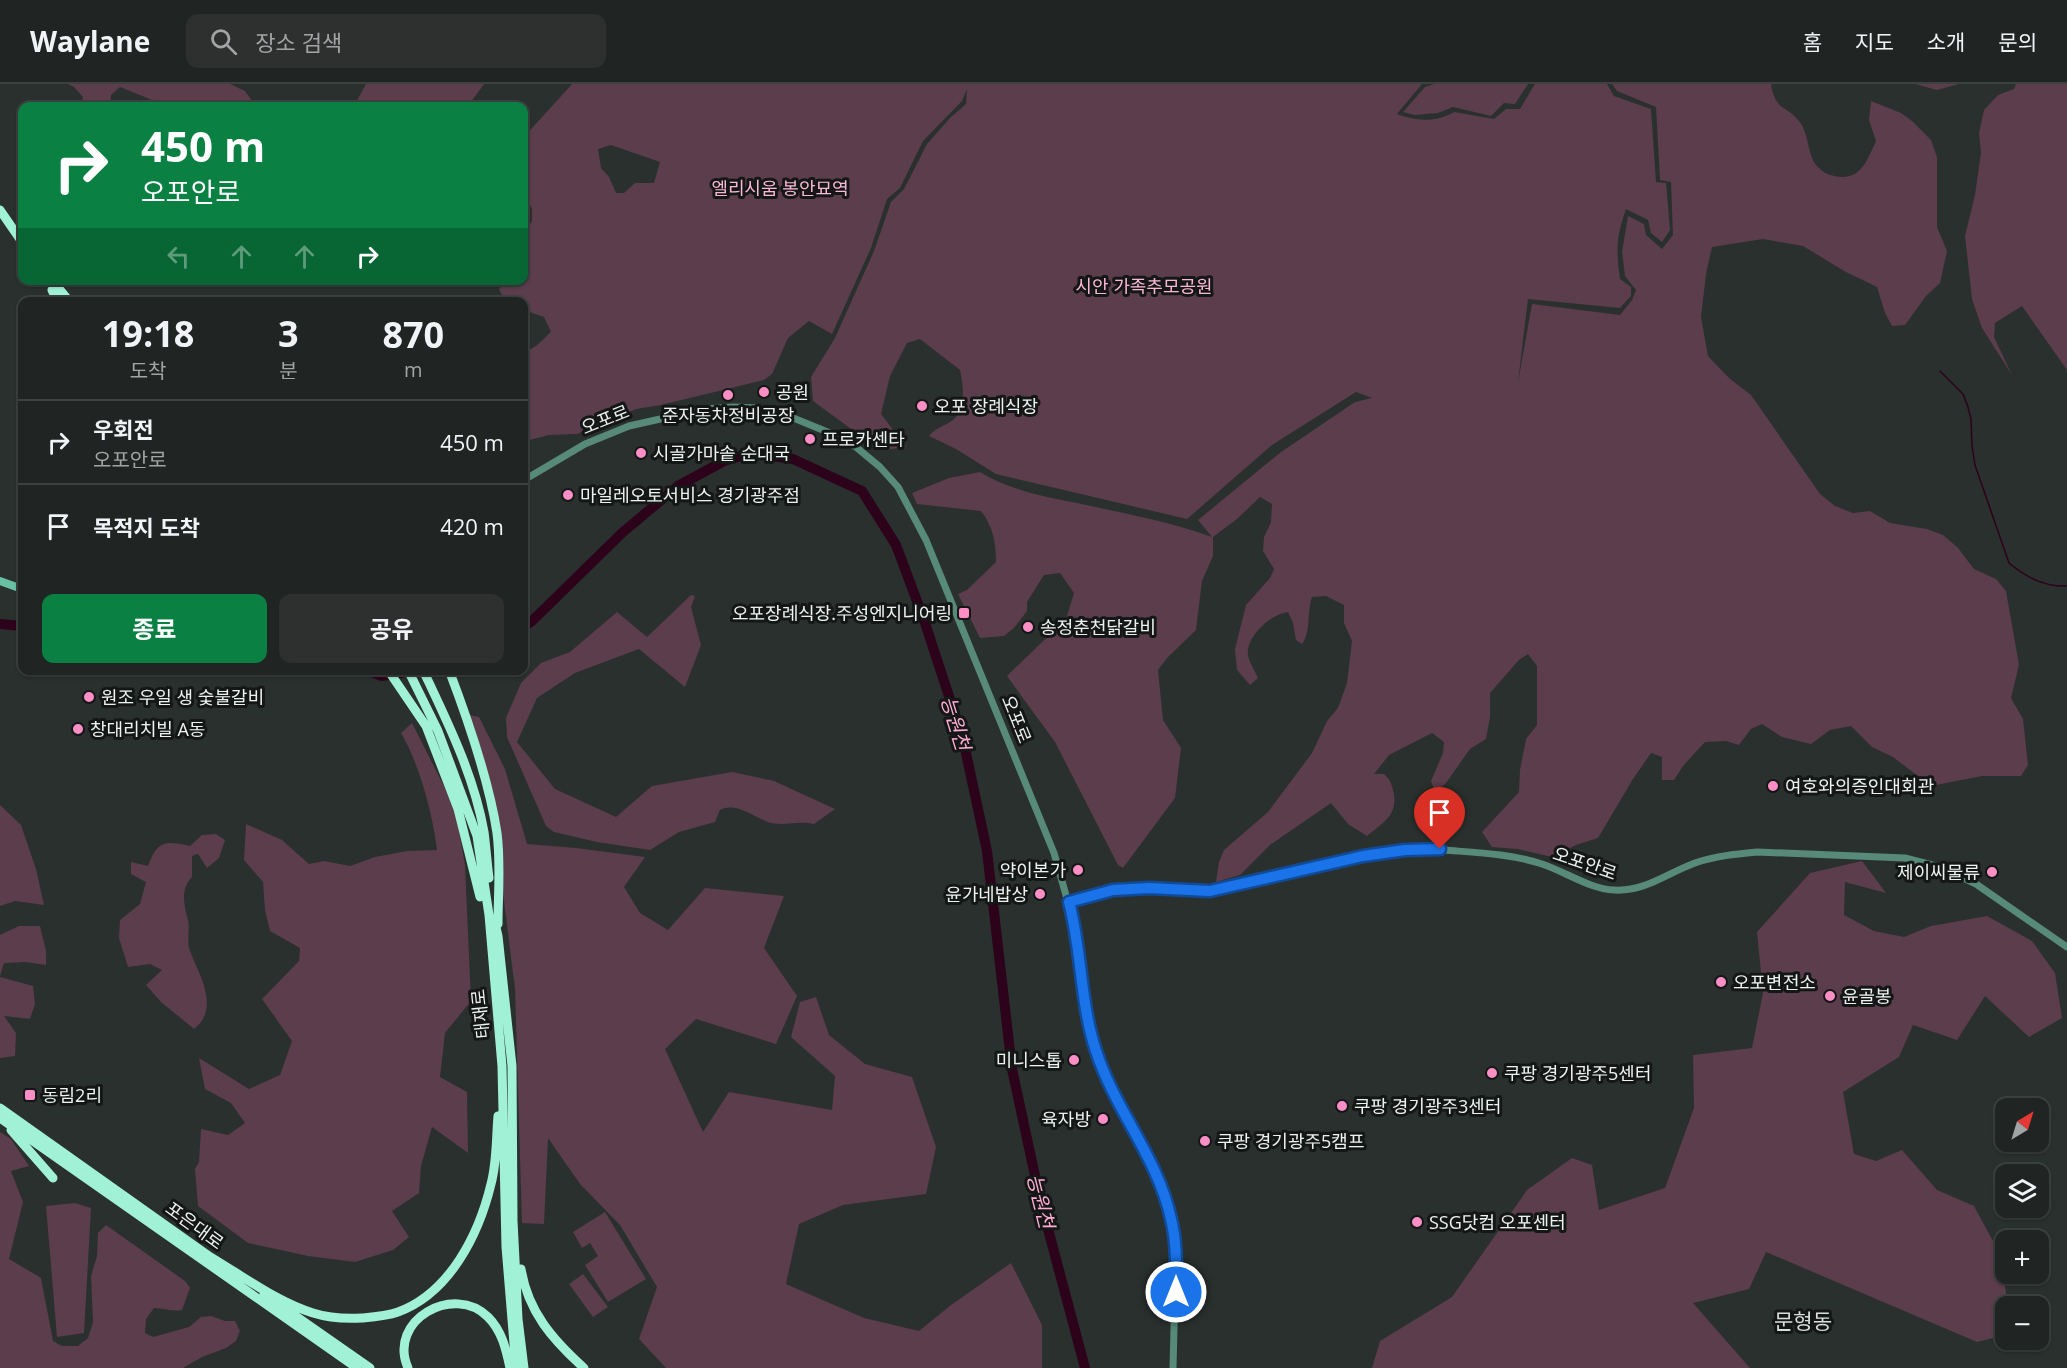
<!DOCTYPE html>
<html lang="ko">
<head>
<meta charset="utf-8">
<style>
	body { margin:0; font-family:"Open Sans","Noto Sans KR",sans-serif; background:#2d302f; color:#f1f3f6; height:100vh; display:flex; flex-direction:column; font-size:22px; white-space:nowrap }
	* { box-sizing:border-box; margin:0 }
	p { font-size:20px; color:#a2a4a5 }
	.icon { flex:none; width:33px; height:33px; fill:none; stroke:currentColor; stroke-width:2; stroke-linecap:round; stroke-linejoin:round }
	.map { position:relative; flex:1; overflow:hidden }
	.panel { position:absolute; left:18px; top:213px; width:510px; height:378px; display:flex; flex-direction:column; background:#202422; border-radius:12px; box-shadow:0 2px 4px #0004,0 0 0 2px #3d4140 }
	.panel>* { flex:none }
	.top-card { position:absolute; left:18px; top:18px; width:510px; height:183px; border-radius:12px; box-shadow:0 2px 4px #0004,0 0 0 2px #3d4140; background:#0b8043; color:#fff; overflow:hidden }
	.needle { width:39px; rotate:38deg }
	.tools { position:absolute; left:1995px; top:1014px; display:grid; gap:12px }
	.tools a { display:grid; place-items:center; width:54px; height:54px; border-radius:12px; background:#202422; box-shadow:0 2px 4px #0004,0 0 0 2px #3d4140; font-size:30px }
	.pin { position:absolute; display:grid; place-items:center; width:51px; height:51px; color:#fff; margin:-62px -26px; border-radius:50% 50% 50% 0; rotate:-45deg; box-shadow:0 0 6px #0007 }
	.pin .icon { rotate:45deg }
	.me { position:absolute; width:66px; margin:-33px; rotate:0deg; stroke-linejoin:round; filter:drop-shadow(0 0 4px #0008) }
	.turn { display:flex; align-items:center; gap:21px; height:126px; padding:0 24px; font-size:27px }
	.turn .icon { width:78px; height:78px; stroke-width:2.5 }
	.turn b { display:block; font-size:42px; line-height:51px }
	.lanes { display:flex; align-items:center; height:57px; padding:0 24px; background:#0003; justify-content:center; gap:30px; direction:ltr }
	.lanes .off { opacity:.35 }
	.eta { display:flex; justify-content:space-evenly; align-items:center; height:102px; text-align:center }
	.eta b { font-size:36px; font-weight:700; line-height:42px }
	.button { display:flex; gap:12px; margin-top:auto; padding:12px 24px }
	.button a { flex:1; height:69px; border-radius:12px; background:#0b8043; color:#fff; font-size:24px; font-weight:700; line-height:69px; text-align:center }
	.button a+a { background:#2d302f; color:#f1f3f6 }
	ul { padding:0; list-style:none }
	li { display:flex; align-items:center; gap:18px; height:84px; padding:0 24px; border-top:2px solid #3d4140 }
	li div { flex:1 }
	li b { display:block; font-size:22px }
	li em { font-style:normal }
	header { display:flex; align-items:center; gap:36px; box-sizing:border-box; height:84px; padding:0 30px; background:#202422; border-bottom:2px solid #3d4140 }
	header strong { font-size:28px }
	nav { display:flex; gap:33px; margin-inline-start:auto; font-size:21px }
	.search { width:420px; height:54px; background:#2d302f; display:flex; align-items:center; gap:15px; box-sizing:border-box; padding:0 21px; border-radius:12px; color:#a2a4a5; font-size:22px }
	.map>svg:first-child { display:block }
	.green { fill:#5b3d4b; fill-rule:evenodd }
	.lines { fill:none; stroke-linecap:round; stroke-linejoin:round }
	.stream { stroke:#2d021b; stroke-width:1.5 }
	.river { stroke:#2d021b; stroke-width:10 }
	.tertiary { stroke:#578a79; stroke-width:7 }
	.secondary { stroke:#69bfa3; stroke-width:8 }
	.trunk { stroke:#a0f1d6; stroke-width:9 }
	.route-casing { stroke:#114b97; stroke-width:15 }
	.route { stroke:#1a73e8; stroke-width:10 }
	.poi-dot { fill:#fb8fc5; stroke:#141716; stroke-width:2 }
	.labels { text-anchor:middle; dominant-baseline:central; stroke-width:6; stroke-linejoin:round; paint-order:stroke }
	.park-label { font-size:18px; fill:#fab8d6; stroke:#141716 }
	.poi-label { font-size:18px; fill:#edf1ef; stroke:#141716; text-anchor:start }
	.street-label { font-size:18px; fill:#edf1ef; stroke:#141716 }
	.water-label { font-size:20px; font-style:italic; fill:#feacd3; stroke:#141716 }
	.quarter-label { font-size:21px; fill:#d7dedb; stroke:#141716 }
</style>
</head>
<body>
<header>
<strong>Waylane</strong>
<div class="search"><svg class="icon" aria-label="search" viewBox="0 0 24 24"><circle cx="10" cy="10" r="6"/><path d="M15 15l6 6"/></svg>장소 검색</div>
<nav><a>홈</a><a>지도</a><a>소개</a><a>문의</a></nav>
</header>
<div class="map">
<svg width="2067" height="1284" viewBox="0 0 2067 1284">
	<rect width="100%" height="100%" fill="#2a302d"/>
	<path class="green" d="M 68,0 L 230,0 L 245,7 L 256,22 L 167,22 L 120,3 L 111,11 L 110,22 L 81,22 L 83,13 L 74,3 Z
		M 366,0 L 484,0 L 468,22 L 354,22 Z
		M 572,0 L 1422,0 L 1397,30 C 1416,37 1435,39 1454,28 L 1494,35 L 1506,25 L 1520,25 L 1535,0 L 1607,0 L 1614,12 L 1651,25 L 1656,98 L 1666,99 L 1670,146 L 1662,158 L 1651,149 L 1648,136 L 1626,125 C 1616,154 1616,165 1620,195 L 1631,203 L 1631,212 L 1620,224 L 1528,215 L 1518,298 L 1532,220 L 1620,231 L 1632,216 L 1636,206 L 1625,192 L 1622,168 L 1628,132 L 1644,140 L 1646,151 L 1662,165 L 1673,151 L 1671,98 L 1660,96 L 1656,23 L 1617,7 L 1612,0 L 1772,0 L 1771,2 C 1777,28 1785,20 1799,37 C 1808,48 1807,63 1813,76 C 1815,82 1824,89 1830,91 C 1859,99 1865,81 1876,57 L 1869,36 L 1871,17 L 1901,29 L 1912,37 L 1931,56 L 1937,73 L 1937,143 L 1947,167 L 1940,199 L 1926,212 L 1905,241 L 1892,242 L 1885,229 L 1877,203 L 1844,187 L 1803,162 L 1763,155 L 1712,163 L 1706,190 L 1701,233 L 1708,272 L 1729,294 L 1751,311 L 1820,410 L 1835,422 L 1853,429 L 1870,427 L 1890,439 L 1927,445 L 1943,451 L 1958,464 L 1974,485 L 1996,495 L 2006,507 L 2019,581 L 2011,614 L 2023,635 L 2028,681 L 2021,692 L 1982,692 L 1931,702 L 1893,673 L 1872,663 L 1851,642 L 1830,646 L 1811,660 L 1782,653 L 1762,640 L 1751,645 L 1739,661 L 1726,657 L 1705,658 L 1683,682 L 1674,696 L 1662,696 L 1662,673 L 1651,669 L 1633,695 L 1598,754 L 1576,761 L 1552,773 L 1517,765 L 1492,763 L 1482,748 L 1519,708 L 1520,686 L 1526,655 L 1537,641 L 1537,582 L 1528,570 L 1519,576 L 1490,609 L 1490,633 L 1486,655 L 1470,665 L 1446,699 L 1435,708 L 1431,697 L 1443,669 L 1444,658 L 1432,649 L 1389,671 L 1374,690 L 1384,690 C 1390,696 1391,698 1393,706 C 1399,731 1384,738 1367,752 L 1348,740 L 1331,719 L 1270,761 L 1240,791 L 1216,798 L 1219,778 L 1224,766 L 1268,728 L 1312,669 L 1327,637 L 1338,624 L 1347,599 L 1352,557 L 1344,539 L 1344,521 L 1326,512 L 1312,513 C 1307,527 1311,549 1302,560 L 1296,556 L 1293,539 L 1288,528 C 1271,530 1246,552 1248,571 C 1249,578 1255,587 1258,594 L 1250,601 L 1237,586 L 1235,565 L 1246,521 L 1270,494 L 1274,485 L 1263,467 L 1264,453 L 1271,438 L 1272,420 L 1260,413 L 1237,435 L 1213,453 L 1213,472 L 1202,497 L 1196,546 L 1167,574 L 1158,586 L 1163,636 L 1181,664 L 1175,714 L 1123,784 L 1118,781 L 1055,658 L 1007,592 L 1066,535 L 1074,509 L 1060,489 L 1044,491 L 1027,518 L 1027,527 L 1014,544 L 1004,552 L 980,554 L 958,510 L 967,506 L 996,478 C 996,459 993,442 981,427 L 917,420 L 912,409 L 949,394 L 980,388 C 1009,406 1043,412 1077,419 C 1122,429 1168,437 1212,453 L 1198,436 L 1281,368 L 1355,318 L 1372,314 L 1356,308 L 1272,361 L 1187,435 L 996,390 L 956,365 L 929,352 C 935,344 945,342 953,336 C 967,324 963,301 960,286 L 920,255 L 907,259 L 890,292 L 881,330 L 906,363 L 884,366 L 869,358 L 813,317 L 811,293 L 835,254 L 874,167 L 891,118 L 904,105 L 927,60 L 950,34 L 966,20 L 967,5 L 962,17 L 923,57 L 900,104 L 887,115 L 871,164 L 832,250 L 809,237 L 788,254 L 772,290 L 764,296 L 661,321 L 636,325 L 577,350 L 549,351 L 529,356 L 524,354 L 524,269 L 536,262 L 551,248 L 544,233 L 524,226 L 524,218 L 505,217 L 499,205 L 507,197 L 524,196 L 524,157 L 526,146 L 532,137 L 532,125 L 524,108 L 524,53 ZM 611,61 L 660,78 L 654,99 L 635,99 L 624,109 L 616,109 L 609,93 L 601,84 L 598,65 Z
		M 1434,0 L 1528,0 L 1515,20 L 1504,19 L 1491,32 L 1453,23 L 1438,29 L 1415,31 L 1403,28 L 1425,3 Z
		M 1915,0 L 1959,0 L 1937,6 Z
		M 2016,0 L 2067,0 L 2067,286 L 2022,222 L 1995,239 L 1994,253 L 2012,291 L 1982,244 L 1972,215 L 1965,152 L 1975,111 L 1981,69 L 1979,49 L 1984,26 L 1998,11 L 2014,5 Z
		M 691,511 L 695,512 L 691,523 L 701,561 L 685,603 L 639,565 L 575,589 L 537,614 L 517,658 L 555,705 L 616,733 L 652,702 L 732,688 L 774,697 L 835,725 L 814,740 C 799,736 783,743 768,738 C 752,732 736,718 720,726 L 715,738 L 679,748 L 650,766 L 597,758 L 554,748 L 546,742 L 507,653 L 506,634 L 521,599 L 541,579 L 570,568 L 617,528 L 647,553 Z
		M 469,631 L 479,633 L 505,685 L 527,760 L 576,764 L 645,773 L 624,803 L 640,829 L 668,846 L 705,804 L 784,812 L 764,864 L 797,912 L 776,960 L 696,935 L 665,965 L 703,1048 L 729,1008 L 832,1026 L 835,992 L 791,953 L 800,918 L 816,913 L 829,951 L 865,980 L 912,993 L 936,1063 L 926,1110 L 843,1121 L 799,1140 L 786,1200 L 864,1234 L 919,1247 L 951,1221 L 1011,1179 L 1042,1241 L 1042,1284 L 666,1284 L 639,1255 L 657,1203 L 620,1141 L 580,1100 L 548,1054 L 544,1140 L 522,1139 L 515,905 L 500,785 L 500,750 Z
		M 412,639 L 455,724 L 465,781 L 471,917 L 445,949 L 440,993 L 467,1008 L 468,1069 L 432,1043 L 421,1082 L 419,1109 L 392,1127 L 409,1153 L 393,1166 L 355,1178 L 308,1172 L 248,1159 L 198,1122 L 195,1085 L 199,1078 L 201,1045 L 228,1051 L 245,1039 L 231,1019 L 205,1005 L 199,974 L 249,1005 L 280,991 L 292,957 L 262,915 L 299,877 L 300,864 L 270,847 L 265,826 L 263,798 L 244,776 L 246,740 L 282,756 L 309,780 L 324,777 L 350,782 L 375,773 L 407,767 L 437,766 C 433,731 419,679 401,649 Z
		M 0,721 L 21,741 L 36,785 L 44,821 L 15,817 L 0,822 Z
		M 216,750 L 225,756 L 219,774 L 207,784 L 198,770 L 192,772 L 192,793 C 180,805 184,821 188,836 C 190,845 187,855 189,864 C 196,885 215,912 203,935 C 201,939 197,942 194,945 L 161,918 L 146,901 L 162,886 L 150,880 L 128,883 L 119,854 L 120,836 L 140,820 L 146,798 L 131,790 L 131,778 L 148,782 C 157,757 165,756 190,762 L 202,751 Z
		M 1862,777 L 1886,809 L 1845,798 L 1844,831 L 1874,847 L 1904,853 L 1931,842 L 1987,832 L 2032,857 L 2055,889 L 2062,934 L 2029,953 L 1985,912 L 1957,956 L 1913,941 L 1899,973 L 1843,1008 L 1854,1070 L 1876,1077 L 1902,1066 L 1937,1106 L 1974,1122 L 2000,1170 L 2008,1222 L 2006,1222 L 2005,1251 L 1977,1258 L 1766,1168 L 1749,1205 L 1693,1219 L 1750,1284 L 1372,1284 L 1380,1257 L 1452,1213 L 1527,1106 L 1572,1074 L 1592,1081 L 1599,1126 L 1665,1104 L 1694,1024 L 1693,971 L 1752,964 L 1763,909 L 1757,848 L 1810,789 Z
		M 19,842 L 40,842 L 46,867 L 46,881 L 26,878 L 4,879 L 0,892 L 0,851 Z
		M 0,893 L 33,902 L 35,920 L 30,935 L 4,932 L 16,949 L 15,972 L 0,974 Z
		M 0,1048 L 11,1055 L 29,1082 L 11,1087 L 23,1118 L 9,1175 L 41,1194 L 53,1257 L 62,1262 L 78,1262 L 88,1254 L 93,1238 L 91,1192 L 97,1172 L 98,1149 L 106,1141 L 185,1197 L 190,1204 L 182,1226 C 172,1228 164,1224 154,1224 L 146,1235 L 145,1249 L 153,1253 L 189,1243 L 201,1233 L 211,1232 L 225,1237 L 235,1237 L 240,1247 L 236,1257 L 226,1264 L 202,1273 L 183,1284 L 0,1284 Z
		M 75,1119 L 91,1124 L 84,1249 L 57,1253 L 46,1122 Z
		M 605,1128 L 646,1195 L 608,1218 L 585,1181 L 598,1172 L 590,1159 L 582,1164 L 573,1148 Z
		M 583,1190 L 608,1223 L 593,1233 L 569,1200 Z"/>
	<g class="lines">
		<path class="stream" d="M 1940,287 L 1963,310 L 1968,323 L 1971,335 L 1972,362 L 1975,381 L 2009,479 C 2026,493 2044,503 2067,502"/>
		<path class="river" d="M 0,540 L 22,542
			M 524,542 L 531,538 L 623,448 L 678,402 L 724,377 L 752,369 L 793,375 L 862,407 L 896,461 L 924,536 L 963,655 L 987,767 L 1012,985 L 1040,1115 L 1085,1284
			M 367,586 L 382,592 L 416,586"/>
		<path class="tertiary" d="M 524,396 L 585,360 L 629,342 L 705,325 L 733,323 L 759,324 L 786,331 L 830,349 L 856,363 L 880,383 L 898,403 L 926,456 L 1054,769 L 1073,836 L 1078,858 L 1088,935 L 1096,967 L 1110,1000 L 1151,1079 L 1167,1119 L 1176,1165 L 1173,1284
			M 1069,818 C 1095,809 1121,803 1149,804 C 1170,804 1191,810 1212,807 C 1294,795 1373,758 1457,767 C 1485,769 1515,771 1542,780 C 1566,788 1590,805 1614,806 C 1645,808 1667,789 1695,779 C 1715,772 1736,770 1757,768 L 1905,774 L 1940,783 L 1976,800 L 2067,863"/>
		<path class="secondary" d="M 0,497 L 22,505"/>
		<path class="trunk" d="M 0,126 L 22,158
			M 52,196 L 70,218
			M 52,206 L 58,218
			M 388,586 L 426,642 L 458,725 L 480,813
			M 408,586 L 438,647 L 477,752 L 489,831 L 502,982 L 506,1163 L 516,1284
			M 423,586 C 447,637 474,691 484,748 C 486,763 487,779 489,794
			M 449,586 C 468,636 489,696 497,749 C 501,779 498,811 498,840
			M 494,835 L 498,852 L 512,982 L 513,1137 L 518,1235 L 524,1284
			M 0,1024 L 213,1175
			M 0,1034 L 357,1284
			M 11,1046 L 53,1094
			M 209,1172 C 241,1191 277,1218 313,1229 C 329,1234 346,1235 362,1234 C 374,1233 387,1232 398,1228 C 450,1209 479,1150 491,1100 C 497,1078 496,1055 498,1032
			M 521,1185 C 528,1228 553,1256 584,1284
			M 264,1210 L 370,1284
			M 408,1284 C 387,1236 454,1199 488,1233 C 502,1247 506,1265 510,1284"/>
	</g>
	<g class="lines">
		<defs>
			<path id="route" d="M 1176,1208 C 1176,1183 1177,1159 1171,1135 C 1158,1074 1115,1026 1096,967 C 1080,919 1082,867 1069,818 L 1113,806 L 1149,804 L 1210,807 L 1363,772 L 1405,766 L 1440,765"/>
		</defs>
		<use href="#route" class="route-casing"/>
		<use href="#route" class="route"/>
	</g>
	<g class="poi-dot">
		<circle cx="764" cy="308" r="6"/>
		<circle cx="728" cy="311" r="6"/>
		<circle cx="922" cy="322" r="6"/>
		<circle cx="810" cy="355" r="6"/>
		<circle cx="641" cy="369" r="6"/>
		<circle cx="568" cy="411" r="6"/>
		<rect x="958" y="523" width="12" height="12" rx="3"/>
		<circle cx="1028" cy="543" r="6"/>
		<circle cx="89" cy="613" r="6"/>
		<circle cx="78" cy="645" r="6"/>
		<circle cx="1773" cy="702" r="6"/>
		<circle cx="1078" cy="786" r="6"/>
		<circle cx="1992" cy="788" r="6"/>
		<circle cx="1040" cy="810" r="6"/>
		<circle cx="1721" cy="898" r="6"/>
		<circle cx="1830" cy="912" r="6"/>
		<circle cx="1074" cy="976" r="6"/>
		<circle cx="1492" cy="989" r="6"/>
		<rect x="24" y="1005" width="12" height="12" rx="3"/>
		<circle cx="1342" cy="1022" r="6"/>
		<circle cx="1103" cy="1035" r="6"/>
		<circle cx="1205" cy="1057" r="6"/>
		<circle cx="1417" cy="1138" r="6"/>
	</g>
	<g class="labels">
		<g class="park-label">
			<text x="780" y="104">엘리시움 봉안묘역</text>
			<text x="1144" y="202">시안 가족추모공원</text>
		</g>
		<g class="poi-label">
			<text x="776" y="308">공원</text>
			<text x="934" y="322">오포 장례식장</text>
			<text x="728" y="331" text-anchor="middle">준자동차정비공장</text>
			<text x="822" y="355">프로카센타</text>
			<text x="653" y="369">시골가마솥 순대국</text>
			<text x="580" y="411">마일레오토서비스 경기광주점</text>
			<text x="952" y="529" text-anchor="end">오포장례식장.주성엔지니어링</text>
			<text x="1040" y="543">송정춘천닭갈비</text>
			<text x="101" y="613">원조 우일 생 숯불갈비</text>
			<text x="90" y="645">창대리치빌 A동</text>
			<text x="1785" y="702">여호와의증인대회관</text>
			<text x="1066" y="786" text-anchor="end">약이본가</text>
			<text x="1980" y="788" text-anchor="end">제이씨물류</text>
			<text x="1028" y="810" text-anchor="end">윤가네밥상</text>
			<text x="1733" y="898">오포변전소</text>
			<text x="1842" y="912">윤골봉</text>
			<text x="1062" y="976" text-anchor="end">미니스톱</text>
			<text x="1504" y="989">쿠팡 경기광주5센터</text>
			<text x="42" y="1011">동림2리</text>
			<text x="1354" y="1022">쿠팡 경기광주3센터</text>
			<text x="1091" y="1035" text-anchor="end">육자방</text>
			<text x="1217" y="1057">쿠팡 경기광주5캠프</text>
			<text x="1429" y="1138">SSG닷컴 오포센터</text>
		</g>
		<g class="street-label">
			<text transform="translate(605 335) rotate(-22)">오포로</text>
			<text transform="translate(1017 635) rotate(68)">오포로</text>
			<text transform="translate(1585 779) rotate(19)">오포안로</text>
			<text transform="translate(480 930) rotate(-96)">태재로</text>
			<text transform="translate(195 1141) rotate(36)">포은대로</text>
		</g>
		<g class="water-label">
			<text transform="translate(956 639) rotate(73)">능원천</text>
			<text transform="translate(1041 1117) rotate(76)">능원천</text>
		</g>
		<g class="quarter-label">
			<text x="1803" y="1237">문형동</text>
		</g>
	</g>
</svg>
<div class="tools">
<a><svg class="needle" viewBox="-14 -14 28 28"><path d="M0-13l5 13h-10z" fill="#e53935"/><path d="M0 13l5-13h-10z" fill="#a2a4a5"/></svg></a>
<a><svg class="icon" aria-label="layers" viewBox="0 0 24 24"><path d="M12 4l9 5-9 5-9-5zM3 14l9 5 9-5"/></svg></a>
<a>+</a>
<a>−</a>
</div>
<div class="pin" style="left:1440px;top:765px;background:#d93025"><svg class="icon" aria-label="arrive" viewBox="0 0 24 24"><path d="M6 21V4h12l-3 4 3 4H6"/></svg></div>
<svg class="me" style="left:1176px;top:1208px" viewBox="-20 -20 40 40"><circle r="17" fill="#1a73e8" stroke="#fff" stroke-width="3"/><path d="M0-11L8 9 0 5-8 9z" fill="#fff"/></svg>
<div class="top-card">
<div class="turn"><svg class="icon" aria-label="right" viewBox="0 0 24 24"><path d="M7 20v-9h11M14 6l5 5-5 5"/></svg><div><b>450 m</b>오포안로</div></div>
<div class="lanes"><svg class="icon off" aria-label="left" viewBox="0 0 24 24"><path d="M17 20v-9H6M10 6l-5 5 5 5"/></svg><svg class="icon off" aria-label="ahead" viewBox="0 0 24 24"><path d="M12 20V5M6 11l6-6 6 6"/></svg><svg class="icon off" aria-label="ahead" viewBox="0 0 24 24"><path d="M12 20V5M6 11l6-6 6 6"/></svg><svg class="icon" aria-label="right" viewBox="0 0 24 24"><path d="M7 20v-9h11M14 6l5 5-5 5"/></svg></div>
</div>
<section class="panel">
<div class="eta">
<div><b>19:18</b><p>도착</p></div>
<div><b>3</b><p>분</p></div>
<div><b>870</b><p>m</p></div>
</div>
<ul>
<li><svg class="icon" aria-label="right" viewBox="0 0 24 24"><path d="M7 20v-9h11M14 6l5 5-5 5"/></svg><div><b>우회전</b><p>오포안로</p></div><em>450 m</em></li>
<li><svg class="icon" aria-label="arrive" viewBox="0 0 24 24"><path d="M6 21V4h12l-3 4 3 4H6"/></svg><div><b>목적지 도착</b></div><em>420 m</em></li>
</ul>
<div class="button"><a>종료</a><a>공유</a></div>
</section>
</div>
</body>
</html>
